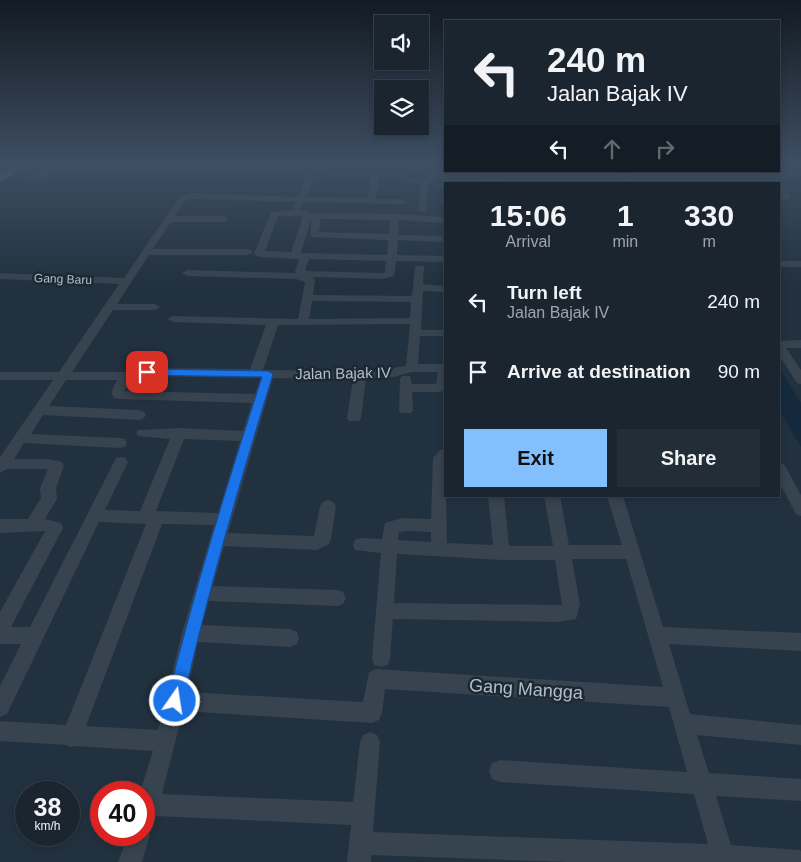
<!DOCTYPE html>
<html lang="en">
<head>
<meta charset="utf-8">
<style>
	body { margin:0; font-family:Arial,sans-serif; background:#232d37; color:#f1f3f6; height:100vh; display:flex; flex-direction:column; font-size:19px; white-space:nowrap }
	* { box-sizing:border-box; margin:0 }
	p { font-size:16px; color:#9fa5aa }
	.icon { flex:none; width:28px; height:28px; fill:none; stroke:currentColor; stroke-width:2; stroke-linecap:round; stroke-linejoin:round }
	.map { position:relative; flex:1; overflow:hidden }
	.details { position:absolute; left:444px; top:182px; width:336px; height:315px; display:flex; flex-direction:column; background:#1a252f; border-radius:0px; box-shadow:0 2px 8px #0003,0 0 0 1px #38424b }
	.details>* { flex:none }
	.top-card { position:absolute; left:444px; top:20px; width:336px; height:152px; border-radius:0px; box-shadow:0 2px 8px #0003,0 0 0 1px #38424b; background:#1a252f; color:#f1f3f6; overflow:hidden }
	.fabs { position:absolute; left:374px; top:15px; display:grid; gap:10px }
	.fabs a { display:grid; place-items:center; width:55px; height:55px; border-radius:0px; background:#1a252f; box-shadow:0 2px 8px #0003,0 0 0 1px #38424b; font-size:25px }
	.speed { position:absolute; left:15px; top:781px; display:flex; gap:10px; font-size:25px; font-weight:700; text-align:center }
	.speed>* { display:grid; place-content:center; width:65px; height:65px; border-radius:50%; background:#1a252f; box-shadow:0 2px 8px #0003,0 0 0 1px #38424b; line-height:1 }
	.speed small { font-size:12px; font-weight:400 }
	.speed .limit { border:8px solid #d22; background:#fff; color:#111 }
	.pin { position:absolute; display:grid; place-items:center; width:42px; height:42px; color:#fff; margin:-21px; border-radius:10px; box-shadow:0 2px 8px #0006 }
	.me { position:absolute; width:55px; margin:-28px; rotate:13deg; stroke-linejoin:round; filter:drop-shadow(0 0 4px #0008) }
	.turn { display:flex; align-items:center; gap:18px; height:105px; padding:0 20px; font-size:22px }
	.turn .icon { width:65px; height:65px; stroke-width:2.5 }
	.turn b { display:block; font-size:35px; line-height:42px }
	.lanes { display:flex; align-items:center; height:48px; padding:0 20px; background:#0003; justify-content:center; gap:25px; direction:ltr }
	.lanes .off { opacity:.35 }
	.eta { display:flex; justify-content:space-evenly; align-items:center; height:85px; text-align:center }
	.eta b { font-size:30px; font-weight:700; line-height:35px }
	.button { display:flex; gap:10px; margin-top:auto; padding:10px 20px }
	.button a { flex:1; height:58px; border-radius:0px; background:#84bffd; color:#111; font-size:20px; font-weight:700; line-height:58px; text-align:center }
	.button a+a { background:#232d37; color:#f1f3f6 }
	ul { padding:0; list-style:none }
	li { display:flex; align-items:center; gap:15px; height:70px; padding:0 20px }
	li div { flex:1 }
	li b { display:block; font-size:19px }
	li em { font-style:normal }
	.map>svg:first-child { display:block }
	.water { fill:#15293d }
	.building { fill:#314353; stroke:#1e2a35 }
	.lines { fill:none; stroke-linecap:round; stroke-linejoin:round }
	.minor { fill:#37434e; fill-rule:evenodd }
	.highway { fill:#756453; fill-rule:evenodd }
	.route { fill:#1a73e8; stroke:#114b97 }
	.labels { text-anchor:middle; dominant-baseline:central; stroke-width:5; stroke-linejoin:round; paint-order:stroke }
	.far-street-label { font-size:12px; fill:#b2beca; stroke:#1c2833 }
	.street-label { font-size:15px; fill:#b2beca; stroke:#1c2833 }
	.near-street-label { font-size:18px; fill:#b2beca; stroke:#1c2833 }
</style>
</head>
<body>
<div class="map">
<svg width="801" height="862" viewBox="0 0 801 862">
	<rect width="100%" height="100%" fill="#22313f"/>
	<path class="water" d="M 779,368 L 801,403 L 801,447 L 779,410 Z"/>
	<path class="building" d="M 45,166 L 60,167 L 41,182 L 25,181 Z"/>
	<g class="lines">
		<path class="minor" d="M 244,164 L 252,164 L 245,170 L 241,168 Z
			M 312,164 L 320,164 L 306,197 L 367,198 L 371,177 L 334,176 L 330,174 L 331,172 L 399,173 L 407,174 L 408,178 L 425,179 L 428,170 L 421,169 L 417,164 L 445,166 L 445,170 L 436,170 L 434,179 L 428,183 L 426,213 L 419,211 L 420,183 L 402,182 L 399,177 L 379,177 L 376,199 L 402,199 L 406,202 L 405,204 L 304,202 L 298,210 L 308,211 L 310,213 L 395,214 L 445,217 L 445,223 L 399,220 L 398,235 L 445,236 L 445,242 L 398,240 L 397,255 L 445,256 L 445,262 L 396,261 L 394,276 L 383,279 L 312,277 L 315,280 L 313,295 L 412,296 L 415,268 L 416,266 L 424,266 L 423,284 L 445,286 L 445,292 L 423,291 L 421,330 L 445,330 L 445,336 L 420,336 L 418,364 L 445,364 L 445,390 L 440,392 L 412,392 L 413,410 L 411,413 L 401,413 L 399,410 L 400,379 L 402,376 L 410,376 L 412,384 L 436,384 L 438,372 L 412,372 L 394,377 L 366,379 L 361,418 L 359,421 L 349,421 L 347,418 L 353,379 L 273,378 L 228,533 L 314,536 L 320,506 L 323,502 L 328,500 L 333,502 L 336,506 L 331,539 L 329,544 L 317,550 L 224,546 L 213,586 L 337,590 L 343,592 L 346,598 L 343,604 L 337,606 L 209,601 L 202,625 L 290,629 L 297,632 L 299,638 L 297,644 L 290,647 L 198,642 L 187,692 L 363,702 L 369,672 L 376,669 L 663,687 L 626,559 L 572,559 L 580,604 L 576,619 L 559,622 L 393,619 L 390,658 L 388,665 L 381,667 L 374,665 L 372,658 L 381,553 L 355,550 L 353,545 L 355,540 L 361,538 L 382,539 L 385,523 L 402,518 L 431,519 L 433,458 L 440,450 L 445,449 L 447,543 L 493,545 L 488,496 L 504,496 L 509,546 L 553,546 L 544,496 L 560,496 L 569,545 L 622,545 L 607,496 L 623,496 L 663,627 L 801,633 L 801,651 L 669,644 L 690,714 L 801,725 L 801,745 L 697,735 L 709,773 L 801,779 L 801,801 L 716,796 L 731,845 L 799,850 L 801,851 L 801,862 L 566,862 L 371,855 L 371,862 L 347,862 L 351,825 L 156,816 L 152,827 L 148,829 L 150,835 L 142,862 L 118,862 L 128,835 L 144,835 L 144,792 L 140,792 L 153,751 L 75,746 L 71,747 L 66,745 L 0,741 L 0,721 L 66,725 L 146,524 L 99,522 L 7,714 L 0,717 L 0,686 L 21,644 L 0,644 L 0,612 L 45,531 L 0,533 L 0,519 L 28,519 L 41,498 L 40,488 L 48,469 L 7,469 L 0,473 L 0,457 L 53,380 L 0,380 L 0,372 L 59,372 L 119,284 L 0,279 L 0,273 L 124,278 L 180,196 L 190,193 L 298,197 ZM 190,199 L 296,202 L 293,208 L 296,210 L 271,212 L 254,254 L 259,257 L 299,259 L 295,271 L 296,273 L 187,270 L 182,273 L 187,276 L 296,279 L 305,282 L 298,319 L 173,316 L 167,319 L 173,322 L 266,325 L 250,369 L 154,368 L 125,372 L 72,372 L 113,310 L 155,310 L 160,307 L 155,304 L 117,304 L 149,255 L 248,255 L 253,252 L 248,249 L 153,249 L 171,222 L 224,222 L 228,219 L 224,216 L 175,216 L 186,200 ZM 278,216 L 303,216 L 291,252 L 265,251 ZM 311,219 L 311,237 L 388,240 L 387,255 L 301,253 ZM 321,219 L 390,220 L 389,234 L 319,232 ZM 309,259 L 386,261 L 385,272 L 383,273 L 307,271 L 305,270 ZM 312,301 L 411,302 L 410,318 L 309,319 ZM 410,324 L 406,366 L 373,371 L 263,370 L 278,325 ZM 154,376 L 255,378 L 261,377 L 255,394 L 124,391 L 130,379 ZM 66,380 L 117,380 L 111,392 L 114,398 L 119,399 L 252,403 L 243,431 L 179,428 L 138,430 L 136,433 L 138,436 L 170,439 L 140,511 L 105,510 L 128,462 L 126,458 L 121,457 L 116,458 L 30,627 L 11,627 L 63,528 L 61,523 L 45,519 L 57,499 L 56,488 L 64,466 L 62,462 L 48,459 L 14,459 L 24,443 L 120,448 L 125,447 L 127,443 L 125,439 L 120,438 L 31,434 L 43,415 L 139,420 L 144,418 L 146,415 L 144,412 L 139,410 L 49,406 ZM 184,439 L 240,441 L 218,513 L 156,511 ZM 162,524 L 214,525 L 182,633 L 158,730 L 86,726 ZM 408,531 L 431,532 L 431,542 L 398,540 L 399,532 ZM 397,554 L 502,560 L 555,560 L 562,605 L 394,603 ZM 385,689 L 669,707 L 687,772 L 500,760 L 492,763 L 489,771 L 492,779 L 500,782 L 694,794 L 708,844 L 373,832 L 380,742 L 377,735 L 370,732 L 363,735 L 360,742 L 353,802 L 162,794 L 183,711 L 372,723 L 379,720 L 382,713 Z
			M 500,171 L 530,171 L 532,173 C 525,177 507,175 500,171 Z
			M 617,171 L 625,171 L 633,184 L 625,184 Z
			M 657,171 L 801,172 L 801,176 L 661,173 Z
			M 481,179 L 531,181 L 535,183 L 481,183 Z
			M 441,184 L 446,184 L 445,188 L 441,188 Z
			M 779,185 L 782,185 L 790,197 L 789,199 L 779,200 L 779,196 L 781,195 Z
			M 444,198 L 445,204 L 441,203 L 441,199 Z
			M 779,261 L 801,261 L 801,267 L 779,267 Z
			M 801,340 L 801,348 L 786,348 L 801,370 L 801,384 L 797,383 L 779,355 L 779,341 Z
			M 779,463 L 784,464 L 801,495 L 801,516 L 796,514 L 779,482 Z"/>
		<path class="highway" d="M 17,164 L 30,164 L 0,182 L 0,174 Z"/>
	</g>
	<linearGradient id="sky" x2="0" y2="1"><stop stop-color="#131b23"/><stop offset="0.58" stop-color="#3e4e63"/><stop offset="1" stop-color="#3e4e63" stop-opacity="0"/></linearGradient>
	<rect width="801" height="284" fill="url(#sky)"/>
	<path class="route" d="M 147,369 L 268,371 L 273,374 C 240,482 208,591 183,701 L 181,707 L 175,709 L 169,707 L 167,701 C 194,592 227,484 262,377 L 143,375 L 142,372 L 143,370 Z"/>
	<g class="labels">
		<g class="far-street-label">
			<text transform="translate(63 279) rotate(2)">Gang Baru</text>
		</g>
		<g class="street-label">
			<text transform="translate(343 373) rotate(-1)">Jalan Bajak IV</text>
		</g>
		<g class="near-street-label">
			<text transform="translate(526 689) rotate(4)">Gang Mangga</text>
		</g>
	</g>
</svg>
<div class="fabs">
<a><svg class="icon" aria-label="sound" viewBox="0 0 24 24"><path d="M4 9h4l5-4v14l-5-4H4zM17 9q2 3 0 6"/></svg></a>
<a><svg class="icon" aria-label="layers" viewBox="0 0 24 24"><path d="M12 4l9 5-9 5-9-5zM3 14l9 5 9-5"/></svg></a>
</div>
<div class="speed"><div>38<small>km/h</small></div><div class="limit">40</div></div>
<div class="pin" style="left:147px;top:372px;background:#d93025"><svg class="icon" aria-label="arrive" viewBox="0 0 24 24"><path d="M6 21V4h12l-3 4 3 4H6"/></svg></div>
<svg class="me" style="left:175px;top:701px" viewBox="-20 -20 40 40"><circle r="17" fill="#1a73e8" stroke="#fff" stroke-width="3"/><path d="M0-11L8 9 0 5-8 9z" fill="#fff"/></svg>
<div class="top-card">
<div class="turn"><svg class="icon" aria-label="left" viewBox="0 0 24 24"><path d="M17 20v-9H6M10 6l-5 5 5 5"/></svg><div><b>240 m</b>Jalan Bajak IV</div></div>
<div class="lanes"><svg class="icon" aria-label="left" viewBox="0 0 24 24"><path d="M17 20v-9H6M10 6l-5 5 5 5"/></svg><svg class="icon off" aria-label="ahead" viewBox="0 0 24 24"><path d="M12 20V5M6 11l6-6 6 6"/></svg><svg class="icon off" aria-label="right" viewBox="0 0 24 24"><path d="M7 20v-9h11M14 6l5 5-5 5"/></svg></div>
</div>
<section class="details">
<div class="eta">
<div><b>15:06</b><p>Arrival</p></div>
<div><b>1</b><p>min</p></div>
<div><b>330</b><p>m</p></div>
</div>
<ul>
<li><svg class="icon" aria-label="left" viewBox="0 0 24 24"><path d="M17 20v-9H6M10 6l-5 5 5 5"/></svg><div><b>Turn left</b><p>Jalan Bajak IV</p></div><em>240 m</em></li>
<li><svg class="icon" aria-label="arrive" viewBox="0 0 24 24"><path d="M6 21V4h12l-3 4 3 4H6"/></svg><div><b>Arrive at destination</b></div><em>90 m</em></li>
</ul>
<div class="button"><a>Exit</a><a>Share</a></div>
</section>
</div>
</body>
</html>
